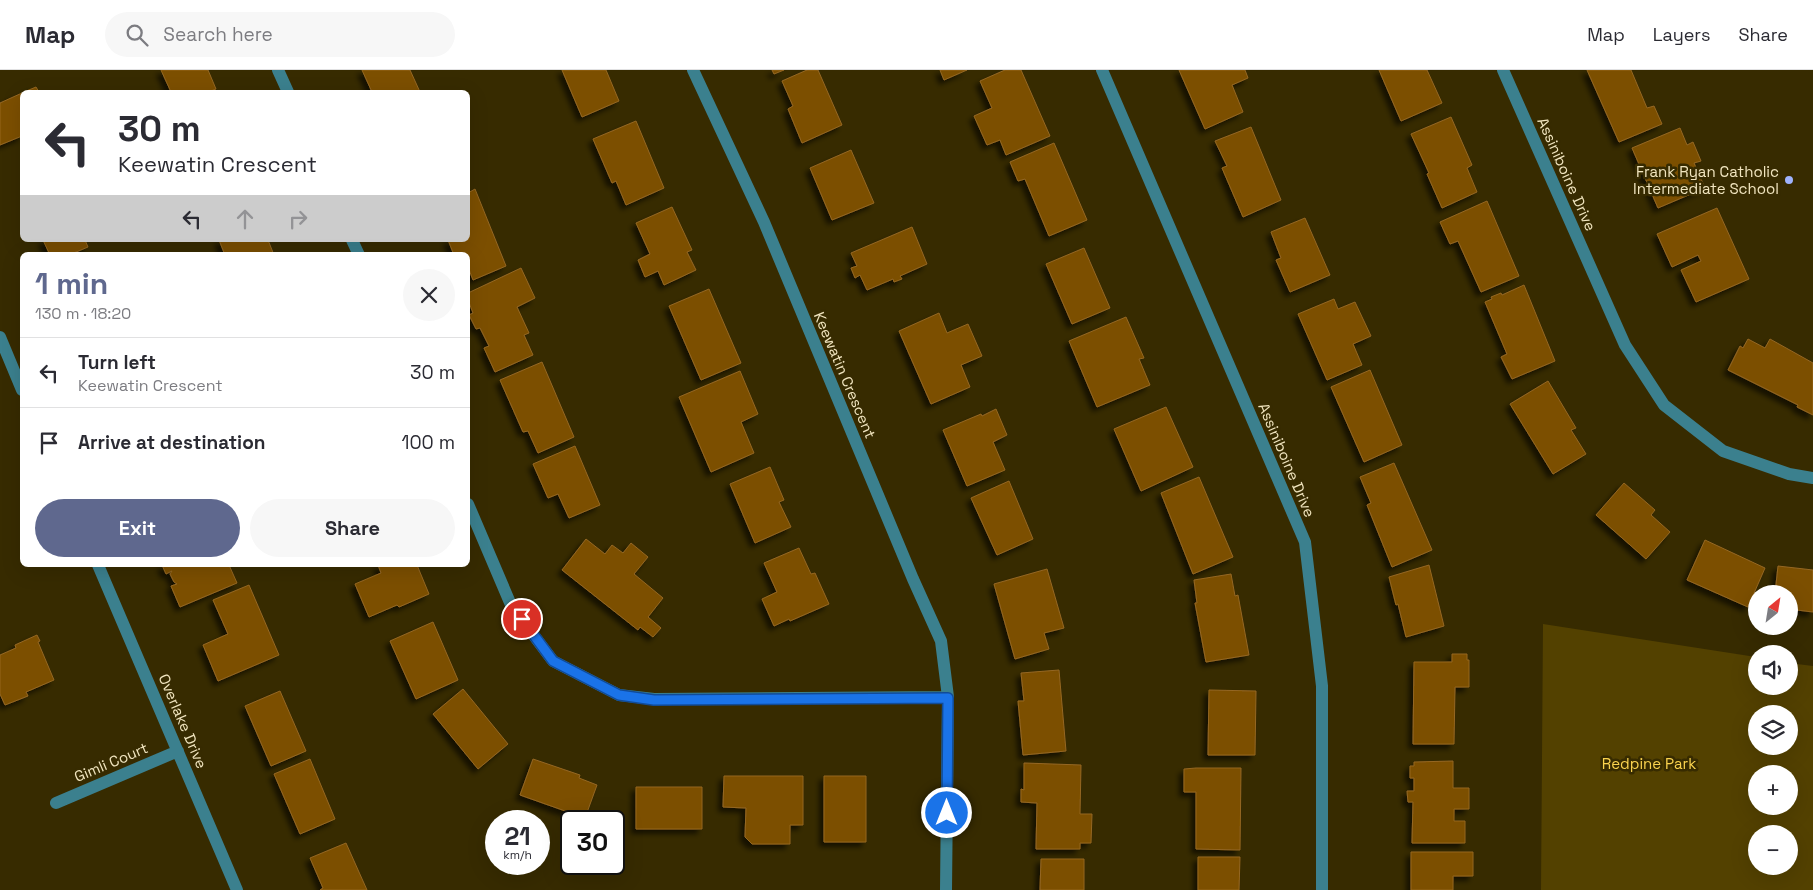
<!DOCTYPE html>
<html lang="en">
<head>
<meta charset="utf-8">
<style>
	body { margin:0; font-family:"Space Grotesk",sans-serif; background:#f7f7f7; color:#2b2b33; height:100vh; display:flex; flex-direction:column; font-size:19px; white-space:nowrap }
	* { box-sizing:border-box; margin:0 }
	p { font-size:16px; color:#7c7c81 }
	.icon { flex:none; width:28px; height:28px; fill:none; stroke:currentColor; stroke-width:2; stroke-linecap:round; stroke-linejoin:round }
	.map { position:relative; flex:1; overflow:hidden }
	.sheet { position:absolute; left:20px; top:182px; width:450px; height:315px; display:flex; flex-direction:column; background:#fff; border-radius:8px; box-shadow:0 5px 20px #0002 }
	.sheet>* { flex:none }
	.hud { position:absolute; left:20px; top:20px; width:450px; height:152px; border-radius:8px; box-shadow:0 5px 20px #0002; background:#fff; color:#2b2b33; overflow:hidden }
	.needle { width:32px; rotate:30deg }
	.tools { position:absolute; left:1748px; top:515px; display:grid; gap:10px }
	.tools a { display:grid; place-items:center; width:50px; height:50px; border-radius:50%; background:#fff; box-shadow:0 5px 20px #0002; font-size:25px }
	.speed { position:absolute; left:485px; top:740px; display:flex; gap:10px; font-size:25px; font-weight:700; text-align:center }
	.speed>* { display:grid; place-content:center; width:65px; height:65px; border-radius:50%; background:#fff; box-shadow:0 5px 20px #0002; line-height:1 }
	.speed small { font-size:12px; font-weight:400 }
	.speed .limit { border:2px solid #111; border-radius:8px; background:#fff; color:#111 }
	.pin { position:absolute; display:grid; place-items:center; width:42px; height:42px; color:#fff; margin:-21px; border:2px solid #fff; border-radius:50%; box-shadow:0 1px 5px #0007 }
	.me { position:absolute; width:55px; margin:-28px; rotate:0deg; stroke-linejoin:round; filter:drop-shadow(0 0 4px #0008) }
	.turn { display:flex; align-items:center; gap:18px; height:105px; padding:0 15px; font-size:22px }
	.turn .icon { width:65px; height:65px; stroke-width:2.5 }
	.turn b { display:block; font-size:35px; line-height:42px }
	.lanes { display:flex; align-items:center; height:48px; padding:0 15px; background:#0003; justify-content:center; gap:25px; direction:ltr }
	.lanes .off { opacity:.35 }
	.round { display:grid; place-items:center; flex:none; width:52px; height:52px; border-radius:26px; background:#f7f7f7 }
	.overview { display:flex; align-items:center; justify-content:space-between; height:85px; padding:0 15px }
	h1 { font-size:30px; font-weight:700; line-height:38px; color:#5f688e }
	.cta { display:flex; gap:10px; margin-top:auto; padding:10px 15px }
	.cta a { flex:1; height:58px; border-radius:30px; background:#5f688e; color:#fff; font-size:20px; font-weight:700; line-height:58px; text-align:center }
	.cta a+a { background:#f7f7f7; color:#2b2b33 }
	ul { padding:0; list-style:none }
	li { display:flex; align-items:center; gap:15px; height:70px; padding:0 15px; border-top:1px solid #e1e1e2 }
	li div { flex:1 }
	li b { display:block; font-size:19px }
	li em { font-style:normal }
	header { display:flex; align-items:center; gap:30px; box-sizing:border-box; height:70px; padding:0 25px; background:#fff; border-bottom:1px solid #e1e1e2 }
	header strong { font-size:24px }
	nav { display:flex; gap:28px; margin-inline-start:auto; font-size:18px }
	.search { width:350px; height:45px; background:#f7f7f7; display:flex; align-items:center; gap:12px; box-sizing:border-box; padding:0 18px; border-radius:28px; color:#7c7c81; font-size:19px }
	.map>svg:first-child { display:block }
	.green { fill:#534100; fill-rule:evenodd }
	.building { fill:#7c4f00; stroke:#956723; filter:url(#shadow) }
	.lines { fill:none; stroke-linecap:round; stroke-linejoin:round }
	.minor { stroke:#3b808e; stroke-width:12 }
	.route-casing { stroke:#114b97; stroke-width:12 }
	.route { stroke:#1a73e8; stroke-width:9 }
	.poi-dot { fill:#9fb3fd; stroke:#372b00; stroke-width:2 }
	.labels { text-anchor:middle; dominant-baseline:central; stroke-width:5; stroke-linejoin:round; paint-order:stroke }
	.poi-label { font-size:15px; fill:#f1e5bf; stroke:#372b00; text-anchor:end }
	.street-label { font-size:15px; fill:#f1e5bf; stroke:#372b00 }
	.park-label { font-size:15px; fill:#fad34e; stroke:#372b00 }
</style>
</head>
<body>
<header>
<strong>Map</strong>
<div class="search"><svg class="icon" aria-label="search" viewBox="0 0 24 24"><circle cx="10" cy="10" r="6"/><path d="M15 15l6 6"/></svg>Search here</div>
<nav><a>Map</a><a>Layers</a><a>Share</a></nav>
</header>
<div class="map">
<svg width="1813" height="820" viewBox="0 0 1813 820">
	<defs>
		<filter id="shadow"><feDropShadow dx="-4.5" dy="4.5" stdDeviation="2.5" flood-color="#0009"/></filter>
	</defs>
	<rect width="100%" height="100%" fill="#372b00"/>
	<path class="green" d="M 1543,554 L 1756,587 L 1756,616 L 1789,616 L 1789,593 L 1813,596 L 1813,820 L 1541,820 ZM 1756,644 L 1789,644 L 1789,676 L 1756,676 ZM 1756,704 L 1789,704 L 1789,736 L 1756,736 ZM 1756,764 L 1789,764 L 1789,796 L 1756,796 Z"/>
	<path class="building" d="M 161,0 L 208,0 L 216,19 L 208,22 L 171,22 Z
		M 362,0 L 410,0 L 420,22 L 372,22 Z
		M 562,0 L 606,0 L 619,31 L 582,47 Z
		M 772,0 L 784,0 L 774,4 Z
		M 807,0 L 818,0 L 842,55 L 802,73 L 788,39 L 793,36 L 782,11 Z
		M 940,0 L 967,0 L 944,10 Z
		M 1005,0 L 1021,0 L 1050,66 L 1006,85 L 1000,70 L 987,75 L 974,46 L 992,38 L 980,11 Z
		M 1179,0 L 1245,0 L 1248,8 L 1232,15 L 1243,42 L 1205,59 Z
		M 1379,0 L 1427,0 L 1442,33 L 1401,51 Z
		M 1587,0 L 1631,0 L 1647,38 L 1654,36 L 1662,54 L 1619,72 Z
		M 36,17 L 39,22 L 24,22 Z
		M 22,23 L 22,66 L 0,75 L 0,33 Z
		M 1451,47 L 1472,95 L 1467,98 L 1477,122 L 1442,138 L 1427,104 L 1429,103 L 1411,64 Z
		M 636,51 L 664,118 L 626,135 L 616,111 L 612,113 L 593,69 Z
		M 1251,57 L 1281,130 L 1243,147 L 1222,98 L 1227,96 L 1215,71 Z
		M 1680,58 L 1687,75 L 1693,72 L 1701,91 L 1694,93 L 1705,118 L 1658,138 L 1632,78 Z
		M 1054,73 L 1087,150 L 1049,166 L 1025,109 L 1018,111 L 1010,92 Z
		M 851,80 L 874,133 L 832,150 L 810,98 Z
		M 475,119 L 506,196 L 473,210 L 468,197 L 468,185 L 454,185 L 448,170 L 468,170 L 468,123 Z
		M 1487,131 L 1519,206 L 1481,222 L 1458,171 L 1450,174 L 1440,152 Z
		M 672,137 L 692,180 L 687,182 L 696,200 L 664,215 L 658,201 L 645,207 L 638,190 L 650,184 L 636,153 Z
		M 1717,138 L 1749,209 L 1696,232 L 1681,200 L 1701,191 L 1698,185 L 1672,197 L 1657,164 Z
		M 1305,148 L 1330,205 L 1290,222 L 1276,190 L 1281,188 L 1271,162 Z
		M 912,157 L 927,194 L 900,206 L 902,209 L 894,212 L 893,209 L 867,220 L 860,205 L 855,208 L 851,198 L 857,196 L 851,183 Z
		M 43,170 L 85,170 L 88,177 L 69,185 L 50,185 Z
		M 219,170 L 268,170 L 274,185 L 225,185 Z
		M 1084,178 L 1110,238 L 1072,254 L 1046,194 Z
		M 521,198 L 535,228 L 517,237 L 529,263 L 524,265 L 533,285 L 495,302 L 484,278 L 489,276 L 480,258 L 476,259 L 469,245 L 473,243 L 468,230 L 468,223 Z
		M 1524,215 L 1555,291 L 1512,309 L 1501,287 L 1507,284 L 1485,232 L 1492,229 L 1491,227 L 1501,223 L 1502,225 Z
		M 709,219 L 741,293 L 701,310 L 669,236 Z
		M 1334,229 L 1338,239 L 1355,232 L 1371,266 L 1353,274 L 1362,295 L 1327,310 L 1298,244 Z
		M 939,243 L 947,263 L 968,254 L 982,286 L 961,295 L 970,317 L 931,334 L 899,261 Z
		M 1126,247 L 1144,288 L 1139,289 L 1150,315 L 1097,337 L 1069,271 Z
		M 1748,269 L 1765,278 L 1770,269 L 1813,293 L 1813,345 L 1797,337 L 1798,335 L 1728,300 L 1740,276 L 1743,278 Z
		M 542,292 L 574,367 L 538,383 L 528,361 L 523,362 L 500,310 Z
		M 1370,300 L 1402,375 L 1364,392 L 1331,317 Z
		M 740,301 L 758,344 L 741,352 L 754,383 L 711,402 L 679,327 Z
		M 1548,311 L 1576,358 L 1571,360 L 1586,384 L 1553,404 L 1510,334 Z
		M 1166,337 L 1193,397 L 1141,421 L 1114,359 Z
		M 996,339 L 1007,365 L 993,372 L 1005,400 L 967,416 L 943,360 L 981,344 L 982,346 Z
		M 575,376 L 600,435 L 569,448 L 558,424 L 548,428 L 533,394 Z
		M 1394,393 L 1432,480 L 1392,497 L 1367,435 L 1371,433 L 1360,407 Z
		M 770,397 L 784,430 L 779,432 L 791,457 L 755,473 L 730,414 Z
		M 1199,407 L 1233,487 L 1193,504 L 1161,423 Z
		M 1009,411 L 1033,469 L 997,485 L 971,428 Z
		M 1624,413 L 1655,440 L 1651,445 L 1670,462 L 1646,489 L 1596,445 Z
		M 586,469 L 605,484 L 612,475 L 623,483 L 631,473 L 648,487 L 634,504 L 663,528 L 648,547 L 661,558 L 653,567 L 640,557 L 638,560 L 562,500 Z
		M 1705,470 L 1765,498 L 1748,537 L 1687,510 Z
		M 799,478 L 811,504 L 815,503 L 829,534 L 790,551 L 789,549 L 774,556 L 762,529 L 777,522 L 764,493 Z
		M 162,495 L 229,495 L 237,513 L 180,537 L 171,516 L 177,514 L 174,512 L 170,504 L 172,501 L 166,504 Z
		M 378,495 L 417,495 L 429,524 L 399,537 L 397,535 L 369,547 L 355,514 L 381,503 Z
		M 1429,495 L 1444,556 L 1406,567 L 1398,534 L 1396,535 L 1389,507 Z
		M 1778,496 L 1813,500 L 1813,542 L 1789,539 L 1789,524 L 1775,524 Z
		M 1047,499 L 1064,558 L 1044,563 L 1049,579 L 1015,589 L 994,514 Z
		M 1231,504 L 1235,526 L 1238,525 L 1249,585 L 1206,592 L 1195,533 L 1197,533 L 1194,510 Z
		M 249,515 L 279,585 L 218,611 L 203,575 L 228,564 L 213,530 Z
		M 433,552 L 458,610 L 416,629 L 390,571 Z
		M 37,565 L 40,571 L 38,572 L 54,610 L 26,622 L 28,626 L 5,635 L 0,624 L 0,585 L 16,578 L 15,575 Z
		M 1452,584 L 1467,584 L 1467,590 L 1469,590 L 1469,617 L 1455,617 L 1454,674 L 1413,674 L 1414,592 L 1452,592 Z
		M 1059,600 L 1066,681 L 1023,685 L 1018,631 L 1024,631 L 1021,603 Z
		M 463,619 L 508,674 L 478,699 L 433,644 Z
		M 1209,620 L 1256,621 L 1255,685 L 1208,685 Z
		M 280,621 L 306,681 L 271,696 L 245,636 Z
		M 310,689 L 335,749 L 300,764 L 274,704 Z
		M 533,689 L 580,705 L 579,708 L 597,715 L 585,748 L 520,725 Z
		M 1453,691 L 1453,718 L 1469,718 L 1469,739 L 1454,739 L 1454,751 L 1465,751 L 1465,773 L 1412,773 L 1413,732 L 1408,732 L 1407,721 L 1414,721 L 1414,708 L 1410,708 L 1410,696 L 1414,696 L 1414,692 Z
		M 1024,693 L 1081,695 L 1080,744 L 1092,744 L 1091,773 L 1080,773 L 1080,779 L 1036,779 L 1037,733 L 1021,732 L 1021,719 L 1024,720 Z
		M 1196,698 L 1241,698 L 1240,780 L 1196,779 L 1196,722 L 1184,722 L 1184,699 Z
		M 724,706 L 803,706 L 803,755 L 790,755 L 790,774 L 752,774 L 745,767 L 746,738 L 723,737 Z
		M 824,706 L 866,706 L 866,772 L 824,772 Z
		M 636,717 L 702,717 L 702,759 L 636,759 Z
		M 346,773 L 367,820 L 320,820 L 323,818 L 310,788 Z
		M 1411,782 L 1473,782 L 1473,806 L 1453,806 L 1453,820 L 1411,820 Z
		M 1198,787 L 1240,787 L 1239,820 L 1198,820 Z
		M 1041,789 L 1084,789 L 1084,820 L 1040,820 Z"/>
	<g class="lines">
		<path class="minor" d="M 278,0 L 288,22
			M 693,0 L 764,152 L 913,509 L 941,571 L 948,627 L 946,820
			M 1102,0 L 1305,472 L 1322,616 L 1322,820
			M 1503,0 L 1625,275 L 1664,335 L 1723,381 L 1789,404 L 1813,408
			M 352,170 L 359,185
			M 0,267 L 22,320
			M 468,434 L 511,535 L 553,591 L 619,625 L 654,629 L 948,627
			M 98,495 L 237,820
			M 56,733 L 178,681"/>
	</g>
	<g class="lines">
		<defs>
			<path id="route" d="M 522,549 L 553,591 L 619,625 L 654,630 L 948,628 L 947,743"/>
		</defs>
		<use href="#route" class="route-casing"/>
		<use href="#route" class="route"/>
	</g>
	<circle class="poi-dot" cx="1789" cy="110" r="5"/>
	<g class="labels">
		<g class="poi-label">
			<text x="1779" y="101">Frank Ryan Catholic<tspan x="1779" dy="17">Intermediate School</tspan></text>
		</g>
		<g class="street-label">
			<text transform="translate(1567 104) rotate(66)">Assiniboine Drive</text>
			<text transform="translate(845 305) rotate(67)">Keewatin Crescent</text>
			<text transform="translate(1287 390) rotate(67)">Assiniboine Drive</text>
			<text transform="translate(183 651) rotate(67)">Overlake Drive</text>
			<text transform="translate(111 692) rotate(-23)">Gimli Court</text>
		</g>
		<g class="park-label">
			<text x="1649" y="693">Redpine Park</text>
		</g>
	</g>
</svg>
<div class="tools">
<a><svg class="needle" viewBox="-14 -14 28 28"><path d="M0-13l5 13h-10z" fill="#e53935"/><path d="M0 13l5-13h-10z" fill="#7c7c81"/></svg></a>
<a><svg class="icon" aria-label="sound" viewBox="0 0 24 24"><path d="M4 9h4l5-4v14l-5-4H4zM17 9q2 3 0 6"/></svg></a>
<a><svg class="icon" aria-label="layers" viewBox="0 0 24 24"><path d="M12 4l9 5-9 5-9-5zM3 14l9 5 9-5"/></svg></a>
<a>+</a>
<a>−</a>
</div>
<div class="speed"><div>21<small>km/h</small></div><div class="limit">30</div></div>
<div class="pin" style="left:522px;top:549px;background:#d93025"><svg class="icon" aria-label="arrive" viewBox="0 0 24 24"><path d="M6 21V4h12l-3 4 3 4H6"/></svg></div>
<svg class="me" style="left:947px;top:743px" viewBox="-20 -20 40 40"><circle r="17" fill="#1a73e8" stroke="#fff" stroke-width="3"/><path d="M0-11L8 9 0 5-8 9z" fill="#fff"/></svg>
<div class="hud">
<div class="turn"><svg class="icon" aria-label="left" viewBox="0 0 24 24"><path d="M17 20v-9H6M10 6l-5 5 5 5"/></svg><div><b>30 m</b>Keewatin Crescent</div></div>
<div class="lanes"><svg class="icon" aria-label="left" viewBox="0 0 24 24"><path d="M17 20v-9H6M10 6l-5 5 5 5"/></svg><svg class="icon off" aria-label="ahead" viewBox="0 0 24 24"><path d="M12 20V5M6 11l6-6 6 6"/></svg><svg class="icon off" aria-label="right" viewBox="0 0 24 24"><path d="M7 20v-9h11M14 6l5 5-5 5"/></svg></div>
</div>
<section class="sheet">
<div class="overview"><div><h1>1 min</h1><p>130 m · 18:20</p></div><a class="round"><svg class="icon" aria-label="close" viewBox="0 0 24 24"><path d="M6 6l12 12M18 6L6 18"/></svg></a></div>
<ul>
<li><svg class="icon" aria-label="left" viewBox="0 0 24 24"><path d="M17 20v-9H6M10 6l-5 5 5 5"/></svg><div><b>Turn left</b><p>Keewatin Crescent</p></div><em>30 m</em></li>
<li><svg class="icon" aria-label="arrive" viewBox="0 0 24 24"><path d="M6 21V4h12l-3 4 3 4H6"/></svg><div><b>Arrive at destination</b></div><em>100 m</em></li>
</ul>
<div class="cta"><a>Exit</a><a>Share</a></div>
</section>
</div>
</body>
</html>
